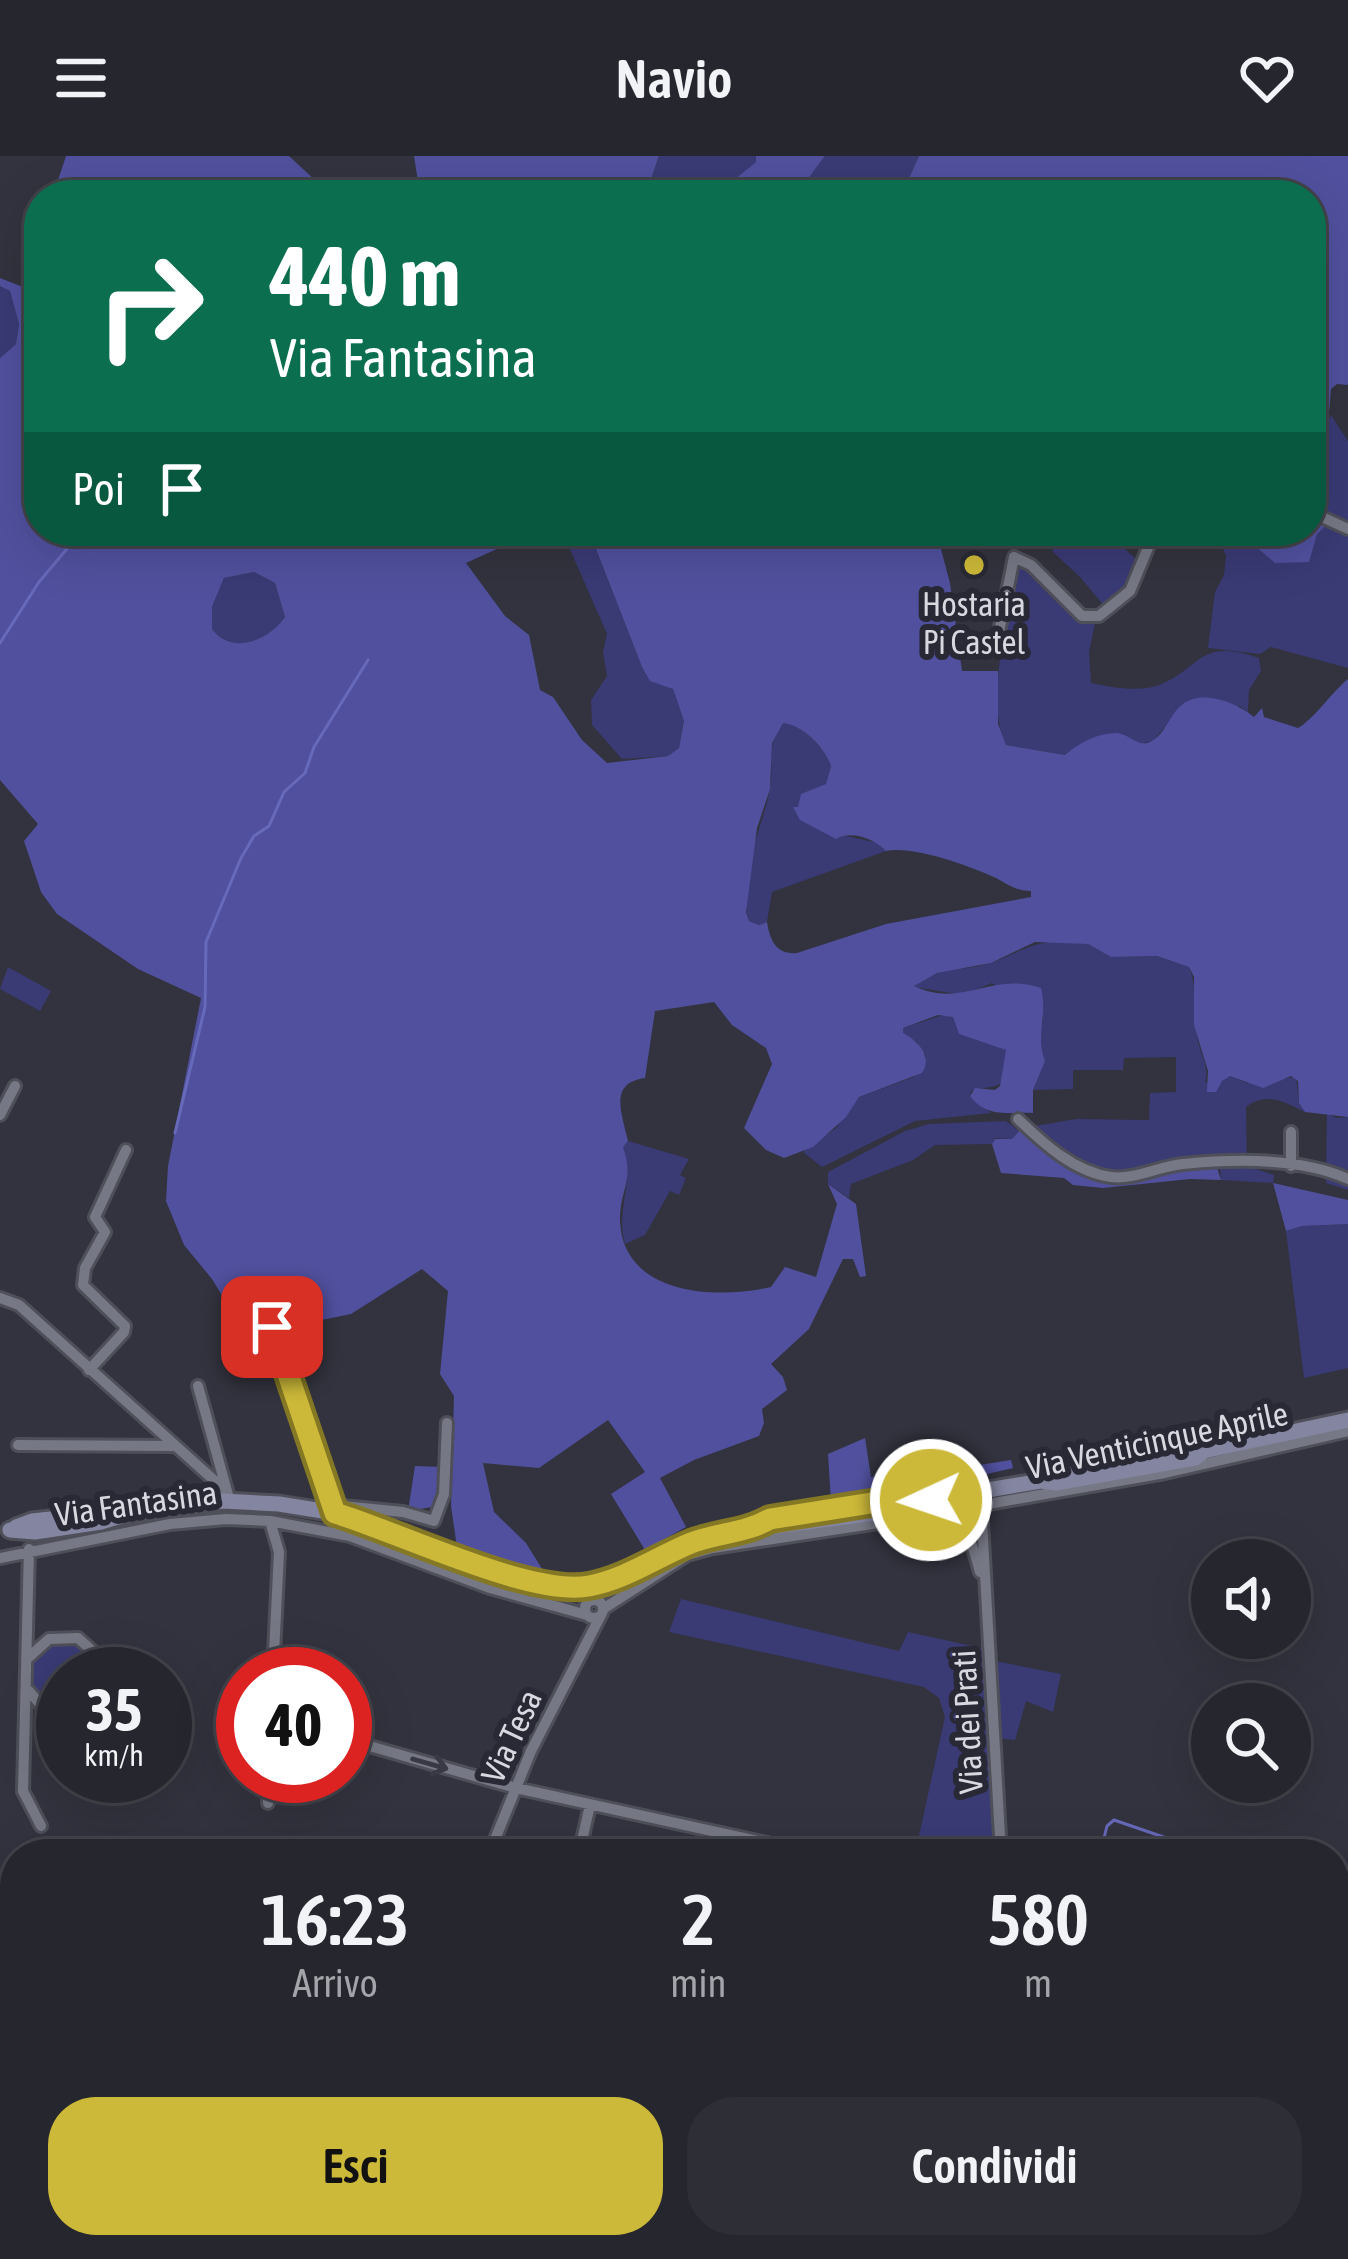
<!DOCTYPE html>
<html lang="it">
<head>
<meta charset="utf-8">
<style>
	body { margin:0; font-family:"Asap Condensed",sans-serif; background:#2e2e36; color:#f1f3f6; height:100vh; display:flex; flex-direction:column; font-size:45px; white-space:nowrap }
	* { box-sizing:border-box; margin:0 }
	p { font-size:39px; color:#a4a5aa }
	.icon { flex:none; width:66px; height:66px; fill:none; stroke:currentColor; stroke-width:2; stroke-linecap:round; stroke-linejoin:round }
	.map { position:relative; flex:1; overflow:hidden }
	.panel { position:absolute; left:0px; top:1683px; width:1350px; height:420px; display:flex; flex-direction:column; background:#26262e; border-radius:48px 48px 0 0; box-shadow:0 12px 48px #0002,0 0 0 3px #42434a }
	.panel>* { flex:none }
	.guide { position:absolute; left:24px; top:24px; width:1302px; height:366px; border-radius:48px; box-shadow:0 12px 48px #0002,0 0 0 3px #42434a; background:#0b6e4f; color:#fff; overflow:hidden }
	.fabs { position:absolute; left:1191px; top:1383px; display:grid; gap:24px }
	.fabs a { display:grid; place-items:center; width:120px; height:120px; border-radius:50%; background:#26262e; box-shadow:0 12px 48px #0002,0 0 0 3px #42434a; font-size:60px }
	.speed { position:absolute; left:36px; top:1491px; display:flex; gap:24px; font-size:60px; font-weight:700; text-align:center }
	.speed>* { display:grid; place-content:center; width:156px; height:156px; border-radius:50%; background:#26262e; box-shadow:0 12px 48px #0002,0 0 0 3px #42434a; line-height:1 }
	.speed small { font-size:30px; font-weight:400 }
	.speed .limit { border:18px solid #d22; background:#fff; color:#111 }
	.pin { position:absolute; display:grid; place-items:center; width:102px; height:102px; color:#fff; margin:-51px; border-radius:24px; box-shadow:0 6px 18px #0006 }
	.me { position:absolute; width:132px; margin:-66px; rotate:267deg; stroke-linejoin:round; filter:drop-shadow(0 0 9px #0008) }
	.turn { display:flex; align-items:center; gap:42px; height:252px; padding:0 48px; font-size:54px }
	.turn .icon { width:156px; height:156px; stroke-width:2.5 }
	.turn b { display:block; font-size:84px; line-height:102px }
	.then { display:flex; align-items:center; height:114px; padding:0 48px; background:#0003; gap:24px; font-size:45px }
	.eta { display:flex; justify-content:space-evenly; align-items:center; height:204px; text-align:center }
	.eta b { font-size:72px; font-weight:600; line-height:84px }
	.primary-button { display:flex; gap:24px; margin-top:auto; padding:24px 48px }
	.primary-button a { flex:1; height:138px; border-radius:48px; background:#ccb939; color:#111; font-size:48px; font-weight:600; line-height:138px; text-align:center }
	.primary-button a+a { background:#2e2e36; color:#f1f3f6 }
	header { display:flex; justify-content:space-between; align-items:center; height:156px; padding:0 48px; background:#26262e; font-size:54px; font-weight:600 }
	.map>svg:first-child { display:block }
	.green { fill:#3a3a75 }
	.forest { fill:#50509e; fill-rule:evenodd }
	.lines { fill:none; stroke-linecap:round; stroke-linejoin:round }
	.stream { stroke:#6769ba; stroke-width:3 }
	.street-casing { stroke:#4f4f59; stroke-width:16 }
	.secondary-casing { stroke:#4f4f59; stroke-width:21 }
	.street { stroke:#767885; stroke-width:10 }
	.secondary { stroke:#8385a1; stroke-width:15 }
	.oneway { stroke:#383944 }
	.route-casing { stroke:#857825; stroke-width:30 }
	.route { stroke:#ccb939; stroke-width:21 }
	.poi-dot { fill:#ccb939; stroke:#282934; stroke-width:4.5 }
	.labels { text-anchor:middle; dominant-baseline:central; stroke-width:12; stroke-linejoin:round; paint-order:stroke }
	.poi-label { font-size:33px; fill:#d8d9e0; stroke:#282934 }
	.street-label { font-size:33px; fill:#d8d9e0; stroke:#282934 }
</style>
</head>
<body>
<header><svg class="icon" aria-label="menu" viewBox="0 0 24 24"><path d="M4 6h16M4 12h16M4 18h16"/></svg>Navio<svg class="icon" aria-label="heart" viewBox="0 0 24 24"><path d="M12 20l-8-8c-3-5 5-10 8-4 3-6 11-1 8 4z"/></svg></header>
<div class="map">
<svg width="1348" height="2103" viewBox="0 0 1348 2103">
	<rect width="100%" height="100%" fill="#32333e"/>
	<path class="green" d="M 659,0 L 756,0 L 756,6 L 736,22 L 728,39 L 708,39 L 690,31 L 655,33 L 652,20 Z
		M 825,0 L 919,0 L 910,20 L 888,39 L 871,39 L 861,25 L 843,22 L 818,39 L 806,39 L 807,24 Z
		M 0,130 L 10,135 L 19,168 L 16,188 L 0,202 Z
		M 1331,259 L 1348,285 L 1348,370 C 1304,347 1311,329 1311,284 L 1322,276 Z
		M 1327,369 L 1348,377 L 1348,512 L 1271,491 L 1260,498 L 1208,492 L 1215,436 L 1224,419 L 1226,400 L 1215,375 L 1247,375 L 1246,383 L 1317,377 Z
		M 562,375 L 589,375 L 642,511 L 673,533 L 684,565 L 679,592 L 668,600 L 622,603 L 592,569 L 591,544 L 607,520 L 603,496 L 607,478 Z
		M 1049,375 L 1112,375 L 1111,380 L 1139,406 L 1130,428 L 1105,451 L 1081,422 L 1053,396 Z
		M 1020,409 L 1077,464 L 1095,467 L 1089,496 L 1091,527 C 1110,531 1137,536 1156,530 C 1200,515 1197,480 1259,502 L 1261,515 L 1249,534 L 1248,556 L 1239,550 L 1166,570 L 1153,585 L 1139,588 C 1117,573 1084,583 1065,599 L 1006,589 C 985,551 1008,456 1016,412 Z
		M 254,416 L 275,427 L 285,461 C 269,484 232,500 212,473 L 212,451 L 224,422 Z
		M 783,566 C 802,569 825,592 831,610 L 826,628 L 803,640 L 842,679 L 878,687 L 886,695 L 772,736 L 767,766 L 759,769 L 749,765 C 735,723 763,673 770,632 C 774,609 766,586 783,566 Z
		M 1060,785 L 1088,788 L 1111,801 L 1157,800 L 1189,811 C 1199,835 1192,863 1199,889 C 1203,903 1209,912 1205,927 L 1231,920 L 1247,927 L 1296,921 L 1299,947 L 1305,956 C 1284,946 1267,935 1246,951 L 1247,1010 L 1274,1019 L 1273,1027 L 1221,1024 L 1220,1013 L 1100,1018 L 1043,986 L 1035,970 L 1076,963 L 1149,964 L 1150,937 L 1176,936 L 1176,901 L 1124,902 L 1123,914 L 1073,914 L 1073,933 L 1033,934 L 1044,905 L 1039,888 L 1043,862 L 992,827 L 963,839 L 914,831 C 931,811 963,815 987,808 C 1016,799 1026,787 1060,785 Z
		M 8,811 L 51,835 L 40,855 L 0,833 Z
		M 946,858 L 953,861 L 960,878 L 1007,894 C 1003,939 1003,926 971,935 L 970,940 L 991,957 L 915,965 L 822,1011 L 803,996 L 836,972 L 859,941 L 914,921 L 926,900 L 917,886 L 902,877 L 903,872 Z
		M 1327,957 L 1336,962 L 1348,961 L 1348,1034 L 1326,1027 Z
		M 1006,965 L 1019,975 L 1012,983 L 995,982 L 992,988 L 935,989 L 913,1004 L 851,1028 L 849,1042 L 828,1028 L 828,1016 L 905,975 L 929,968 Z
		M 628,985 L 689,1003 L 680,1019 L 686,1022 L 679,1039 L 670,1035 L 645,1079 L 625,1088 C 615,1053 636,1026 622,991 Z
		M 1348,1068 L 1348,1212 L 1304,1222 L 1286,1075 L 1302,1070 Z
		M 681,1443 L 899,1495 L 908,1476 L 981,1492 L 990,1504 L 1061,1518 L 1053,1556 L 1026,1545 L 1015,1584 L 995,1582 L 1001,1698 L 915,1698 L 945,1561 L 939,1542 L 924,1531 L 669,1476 Z
		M 74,1486 L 93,1500 L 99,1518 L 63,1518 L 63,1554 C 26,1547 21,1508 50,1488 Z
		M 380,2088 L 450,2088 L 461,2103 L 387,2103 Z
		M 535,2088 L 743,2088 L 741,2103 L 501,2103 L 518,2092 Z"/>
	<path class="forest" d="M 66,0 L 289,0 L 331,39 L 53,39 Z
		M 414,0 L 659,0 L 652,20 L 656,32 L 690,31 L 708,39 L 420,39 Z
		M 756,0 L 825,0 L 807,24 L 806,39 L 728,39 L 736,22 L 756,6 Z
		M 919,0 L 1348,0 L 1348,229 L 1337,228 L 1331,233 C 1329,256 1331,269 1311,284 L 1311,39 L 888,39 L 910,20 Z
		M 39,94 L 39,375 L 482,375 L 499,392 L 466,407 L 505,460 L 529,479 L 540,534 L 553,541 L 582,584 L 607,607 L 668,600 L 679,592 L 684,565 L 673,533 L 650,525 L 642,511 L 589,375 L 946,375 L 938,382 L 950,427 L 962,515 L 998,515 L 998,568 L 1006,589 L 1065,599 C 1079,587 1097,577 1117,577 C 1130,578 1138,593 1152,585 C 1166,577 1170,557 1183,548 C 1203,533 1237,547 1254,561 L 1262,552 L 1264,561 L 1298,572 C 1313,564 1332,536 1348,523 L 1348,961 L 1305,956 L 1299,947 L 1298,925 L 1291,920 L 1263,932 L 1230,920 L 1222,925 L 1216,936 L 1207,936 L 1208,915 L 1194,869 L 1194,821 L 1189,811 L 1157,800 L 1111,801 L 1088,788 L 1035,786 L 991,807 L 937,817 L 914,830 C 963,853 991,815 1041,832 C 1048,858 1035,881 1045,905 L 1033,934 L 1033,957 C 1008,956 986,962 970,940 L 975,932 L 995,934 L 1000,930 L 1006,894 L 959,878 L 953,861 L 938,859 L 903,872 L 903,877 C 918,885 933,900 922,917 L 859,941 L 846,961 L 813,991 L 784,1002 L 766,994 L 744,972 L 772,908 L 766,892 L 732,869 L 714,846 L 655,855 L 645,922 C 608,927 622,957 628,985 L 623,991 C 635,1025 619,1035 620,1065 C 623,1139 715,1144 771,1131 L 785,1111 L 816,1121 L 837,1048 L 828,1028 L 856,1048 L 866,1120 L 860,1121 L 853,1103 L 843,1103 L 809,1173 L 771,1208 L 783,1221 L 787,1234 L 762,1253 L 764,1267 L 759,1280 L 694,1304 L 660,1322 L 686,1371 L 645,1394 L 611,1338 L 645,1316 L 608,1264 L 539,1312 L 483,1307 L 494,1356 L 526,1387 L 549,1424 L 465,1397 L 457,1391 L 451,1350 L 454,1240 L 440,1218 L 448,1135 L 422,1113 L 351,1158 L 317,1165 L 285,1178 L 275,1150 L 234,1159 L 212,1123 L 184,1089 L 166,1045 L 168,1010 L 201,842 L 138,813 L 57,758 L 41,736 L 24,685 L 38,668 L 0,624 L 0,202 L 16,188 L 19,168 L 10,135 L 0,130 L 0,122 L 28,133 ZM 254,416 L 275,427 L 285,461 C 269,484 232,500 212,473 L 212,451 L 224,422 ZM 783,567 C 803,569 825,592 831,610 L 826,628 L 801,638 L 798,651 L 793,651 L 800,664 L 836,683 C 852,674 874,683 886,695 C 913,689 970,710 996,722 C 1009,729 1016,735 1031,735 L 1031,741 L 886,768 L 797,797 C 776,799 770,784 767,766 L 759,769 L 749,765 L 746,756 L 757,672 L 770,633 L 772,587 Z
		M 1311,329 L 1318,339 L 1318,351 L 1332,364 L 1317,378 L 1309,406 L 1275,407 L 1246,382 L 1247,375 L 1311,375 Z
		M 1035,970 L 1043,986 L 1100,1018 L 1160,1007 L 1215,1005 L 1221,1024 L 1190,1023 L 1103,1032 L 1073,1029 L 1064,1022 L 1001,1017 L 992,988 L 995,983 L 1012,983 L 1019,975 Z
		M 1273,1027 L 1348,1044 L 1348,1068 L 1302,1070 L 1286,1075 Z
		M 865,1282 L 871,1321 L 889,1319 L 890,1323 L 1011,1304 L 1013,1312 L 918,1334 L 831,1346 L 828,1298 Z
		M 415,1310 L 443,1311 L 437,1346 L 432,1351 L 408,1355 Z"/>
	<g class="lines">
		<path class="stream" d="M 0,487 L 39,426 L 82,375
			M 175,977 L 205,851 L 206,786 L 241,702 L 254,680 L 269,670 L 284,636 L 305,617 L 314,591 L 368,504
			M 1100,1698 L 1107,1670 L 1114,1664 L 1213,1698
			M 1335,1743 L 1348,1744
			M 0,1832 L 15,1832
			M 1335,2059 L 1348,2063"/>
		<defs>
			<path id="street" d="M 1311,356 L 1348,373
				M 996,491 L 1014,401 L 1031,409 L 1082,460 L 1099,460 L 1130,435 L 1155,375
				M 0,959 L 15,930
				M 1018,963 C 1043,987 1074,1016 1111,1021 C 1134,1024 1160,1010 1183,1008 C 1234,1003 1302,1002 1348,1023
				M 1291,1010 L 1291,976
				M 0,1142 L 19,1149 L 216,1326 L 223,1345
				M 258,1168 L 272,1171 L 335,1357
				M 89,1214 L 124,1176 L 125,1170 L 83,1129 L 85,1112 L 105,1076 L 95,1061 L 126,994
				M 198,1230 L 230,1346
				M 18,1289 L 175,1290
				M 332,1349 L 403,1356 L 434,1365 L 444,1338 L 447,1267
				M 981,1355 L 988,1348 L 1165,1317 L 1348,1275
				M 927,1362 C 943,1367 958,1370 974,1372 L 982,1363 L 979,1353 L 966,1352 L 961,1364 C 970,1380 975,1398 980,1416
				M 270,1365 L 279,1396 L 273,1518
				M 982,1366 L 1001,1698
				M 29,1393 L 23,1635 L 41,1670
				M 0,1402 L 170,1368 L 226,1363 L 270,1365 L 350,1380 L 490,1432 L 587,1459
				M585 1453a9 9 0 1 1 18 0a9 9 0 1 1-18 0Z
				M 603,1453 L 687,1399 L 713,1392 L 965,1354
				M 28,1502 L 49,1483 L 78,1482 L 99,1501 L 104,1518
				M 29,1535 L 45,1554 L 63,1559
				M 345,1583 L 516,1632 L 817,1698
				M 268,1647 L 269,1620
				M 489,1698 L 531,1595 L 601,1459
				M 579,1698 L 590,1649
				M 0,1742 L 15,1735
				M 1335,2050 L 1348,2054
				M 1016,2088 L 1019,2103
				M 83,2103 L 111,2088
				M 307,2103 L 326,2088"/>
			<path id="secondary" d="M 1041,1325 L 1054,1316 L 1193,1292 L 1204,1295
				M 804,1358 L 890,1344 L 900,1349
				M 16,1371 L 32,1365 L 116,1356
				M 10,1374 L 35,1376 L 101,1366 L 131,1357 L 223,1345 L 279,1348 L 335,1357 L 521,1423 L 567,1433 L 608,1426 L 674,1394 L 723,1377 L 891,1355 L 900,1349 L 1041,1325 L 1056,1327 L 1195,1302 L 1204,1295 L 1348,1264"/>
		</defs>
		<use href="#street" class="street-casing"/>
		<use href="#secondary" class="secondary-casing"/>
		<use href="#street" class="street"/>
		<use href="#secondary" class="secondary"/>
	</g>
	<defs><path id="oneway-shaft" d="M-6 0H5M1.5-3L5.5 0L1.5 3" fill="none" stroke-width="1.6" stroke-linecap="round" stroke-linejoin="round" transform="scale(3)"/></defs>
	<use class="oneway" href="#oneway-shaft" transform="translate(430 1608) rotate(16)"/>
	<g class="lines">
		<defs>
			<path id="route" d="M 272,1171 L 335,1357 C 398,1376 531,1441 589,1430 C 626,1423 657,1401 691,1387 C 717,1377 746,1377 770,1363 L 890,1344 L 900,1349 L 931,1344"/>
		</defs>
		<use href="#route" class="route-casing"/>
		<use href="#route" class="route"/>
	</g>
	<circle class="poi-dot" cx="974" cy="409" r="12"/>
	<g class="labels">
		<g class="poi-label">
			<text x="974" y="448">Hostaria<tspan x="974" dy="38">Pi Castel</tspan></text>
		</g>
		<g class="street-label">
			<text transform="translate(1157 1284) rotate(-12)">Via Venticinque Aprile</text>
			<text transform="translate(136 1347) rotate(-8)">Via Fantasina</text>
			<text transform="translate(967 1566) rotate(-93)">Via dei Prati</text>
			<text transform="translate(511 1580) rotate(-65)">Via Tesa</text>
		</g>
	</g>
</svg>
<div class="fabs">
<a><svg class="icon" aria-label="sound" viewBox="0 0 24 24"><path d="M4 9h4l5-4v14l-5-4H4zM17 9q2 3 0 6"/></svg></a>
<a><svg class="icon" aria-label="search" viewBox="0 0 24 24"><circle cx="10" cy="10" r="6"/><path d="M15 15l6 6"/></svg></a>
</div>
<div class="speed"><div>35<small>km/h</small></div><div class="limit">40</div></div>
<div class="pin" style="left:272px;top:1171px;background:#d93025"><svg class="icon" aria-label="arrive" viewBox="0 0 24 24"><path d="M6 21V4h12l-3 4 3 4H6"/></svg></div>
<svg class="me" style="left:931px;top:1344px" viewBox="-20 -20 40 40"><circle r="17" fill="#ccb939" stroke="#fff" stroke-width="3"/><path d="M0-11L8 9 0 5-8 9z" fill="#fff"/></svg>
<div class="guide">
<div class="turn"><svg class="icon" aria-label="right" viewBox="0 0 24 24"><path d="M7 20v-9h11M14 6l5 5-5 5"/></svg><div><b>440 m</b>Via Fantasina</div></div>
<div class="then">Poi<svg class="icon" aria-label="arrive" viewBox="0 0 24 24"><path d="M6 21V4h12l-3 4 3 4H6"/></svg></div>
</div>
<section class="panel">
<div class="eta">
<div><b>16:23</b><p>Arrivo</p></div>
<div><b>2</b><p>min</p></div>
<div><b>580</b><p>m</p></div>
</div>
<div class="primary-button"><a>Esci</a><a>Condividi</a></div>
</section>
</div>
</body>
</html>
